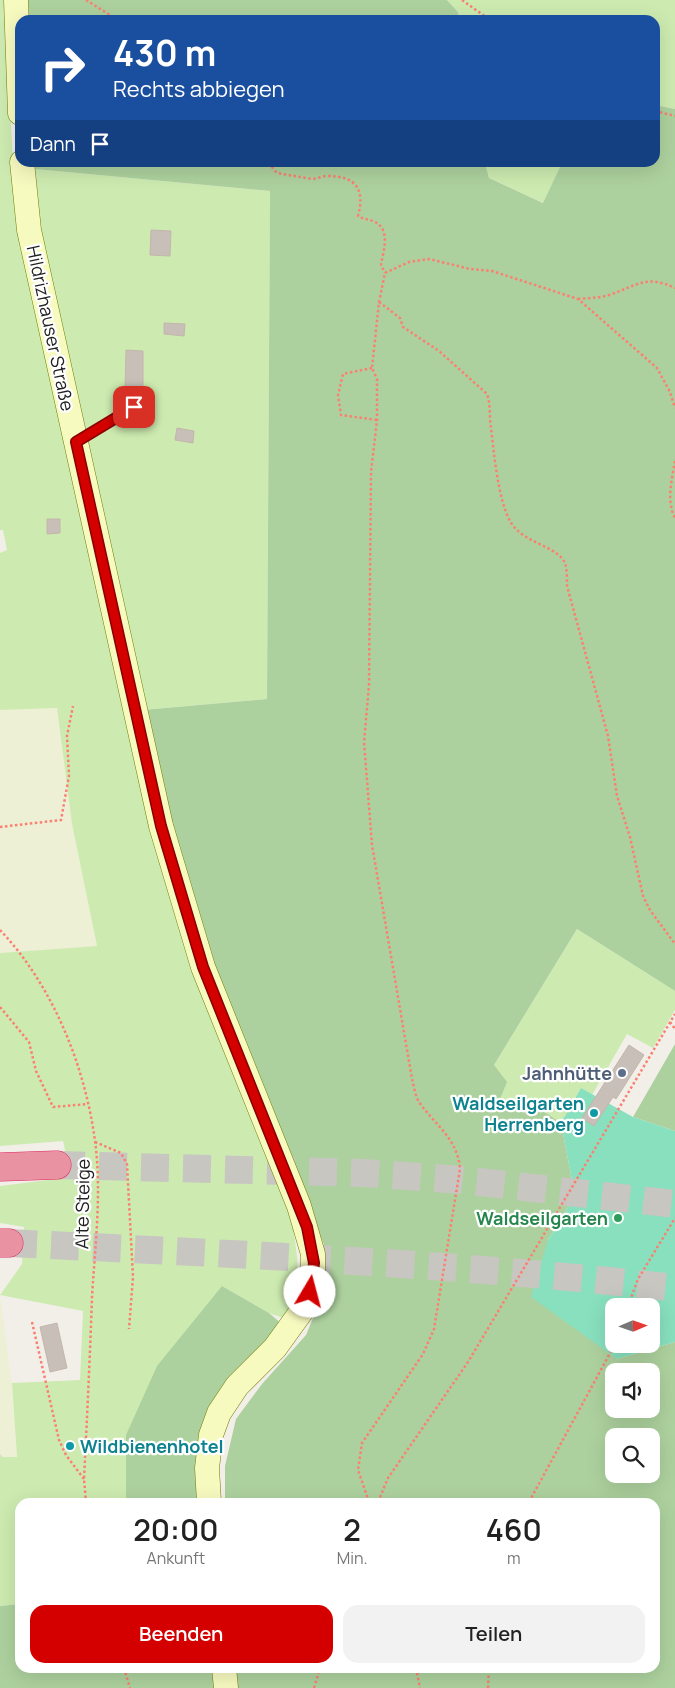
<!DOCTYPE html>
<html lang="de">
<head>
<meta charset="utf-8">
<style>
	body { margin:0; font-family:Manrope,sans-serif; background:#f2f2f2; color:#222; height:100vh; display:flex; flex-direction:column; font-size:19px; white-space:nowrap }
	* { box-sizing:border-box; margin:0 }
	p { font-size:16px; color:#767676 }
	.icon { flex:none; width:28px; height:28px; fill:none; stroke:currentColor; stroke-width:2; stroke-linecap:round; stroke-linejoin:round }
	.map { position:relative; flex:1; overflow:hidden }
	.details { position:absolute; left:15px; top:1498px; width:645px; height:175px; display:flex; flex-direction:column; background:#fff; border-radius:15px; box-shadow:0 5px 20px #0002 }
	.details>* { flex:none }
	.guide { position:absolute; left:15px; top:15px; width:645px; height:152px; border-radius:15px; box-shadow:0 5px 20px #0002; background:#1a4fa0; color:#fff; overflow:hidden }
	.needle { width:32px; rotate:88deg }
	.tools { position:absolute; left:605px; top:1298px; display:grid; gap:10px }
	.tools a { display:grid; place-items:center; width:55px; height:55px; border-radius:10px; background:#fff; box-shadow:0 5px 20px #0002; font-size:25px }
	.pin { position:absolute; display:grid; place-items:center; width:42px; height:42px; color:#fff; margin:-21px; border-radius:10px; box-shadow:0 2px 8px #0006 }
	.me { position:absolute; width:55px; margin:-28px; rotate:8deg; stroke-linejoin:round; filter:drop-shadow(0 0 4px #0008) }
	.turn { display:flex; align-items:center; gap:18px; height:105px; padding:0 15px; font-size:22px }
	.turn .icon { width:65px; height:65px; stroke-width:2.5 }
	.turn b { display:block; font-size:35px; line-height:42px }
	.then { display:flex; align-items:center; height:48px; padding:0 15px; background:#0003; gap:10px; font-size:19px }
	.eta { display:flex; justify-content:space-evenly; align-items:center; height:85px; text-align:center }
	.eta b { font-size:30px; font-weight:600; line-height:35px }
	.action { display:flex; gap:10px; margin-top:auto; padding:10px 15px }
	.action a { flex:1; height:58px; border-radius:15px; background:#d40000; color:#fff; font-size:20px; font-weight:600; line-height:58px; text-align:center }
	.action a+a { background:#f2f2f2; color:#222 }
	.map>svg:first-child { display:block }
	.farmland { fill:#eef0d5 }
	.grass { fill:#cdebb0 }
	.forest { fill:#add19e; fill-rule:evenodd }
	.pitch { fill:#88e0be; fill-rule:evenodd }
	.building { fill:#c7bfb8; stroke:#c4b6ab }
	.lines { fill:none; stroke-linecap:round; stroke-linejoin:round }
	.motorway-tunnel { stroke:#c8c6c1; stroke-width:28; stroke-dasharray:28 14; stroke-linecap:butt }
	.service-casing { stroke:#a9a9a9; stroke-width:10 }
	.secondary-casing { stroke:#707d05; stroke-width:25 }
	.motorway-casing { stroke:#dc2a67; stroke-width:29 }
	.path { stroke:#fa8072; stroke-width:2.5; stroke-dasharray:2.5 2.5; stroke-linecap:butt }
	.service { stroke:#fff; stroke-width:9 }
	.secondary { stroke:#f7fabf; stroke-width:24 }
	.motorway { stroke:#e892a2; stroke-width:28 }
	.route-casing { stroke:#8a0000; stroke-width:12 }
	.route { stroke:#d40000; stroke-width:9 }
	.service-dot { fill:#5c6f8a; stroke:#fff; stroke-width:2 }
	.culture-dot { fill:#0f9aa8; stroke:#fff; stroke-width:2 }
	.leisure-dot { fill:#2e9e5b; stroke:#fff; stroke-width:2 }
	.labels { text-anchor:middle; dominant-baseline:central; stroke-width:4.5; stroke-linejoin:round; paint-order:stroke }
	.street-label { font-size:18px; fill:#222; stroke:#fff }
	.service-label { font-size:18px; font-weight:bold; fill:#4e5e75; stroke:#fff; text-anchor:end }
	.culture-label { font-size:18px; font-weight:bold; fill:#0d838f; stroke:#fff; text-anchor:end }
	.leisure-label { font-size:18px; font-weight:bold; fill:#27864d; stroke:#fff; text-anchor:end }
</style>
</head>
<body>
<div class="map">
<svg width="675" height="1688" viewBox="0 0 675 1688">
	<rect width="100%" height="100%" fill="#f2efe9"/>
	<path class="farmland" d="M 57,708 L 72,824 L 97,946 L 0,953 L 0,710 Z
		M 0,1295 L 12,1383 L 17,1457 L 3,1457 L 0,1454 Z"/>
	<path class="grass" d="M 0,0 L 5,0 L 13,165 L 154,839 L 291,1217 C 298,1257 303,1281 286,1319 L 269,1313 L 222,1286 L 126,1435 L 126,1502 L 20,1502 L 20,1604 L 0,1606 L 0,1454 L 3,1457 L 17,1457 L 12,1383 L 80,1380 L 83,1311 L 0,1295 L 22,1264 L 24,1227 L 0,1223 L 0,1186 L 71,1177 L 63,1141 L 0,1146 L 0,953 L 97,946 L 72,824 L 57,708 L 0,710 L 0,553 L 7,550 L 3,530 L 0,530 Z
		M 447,0 L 675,0 L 675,109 L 655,105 L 655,20 L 459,20 L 458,12 Z
		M 485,163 L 562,163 L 544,203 L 489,178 Z
		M 35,169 L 270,191 L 267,699 L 143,710 L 41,242 Z
		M 577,929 L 675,991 L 675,1010 L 653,1048 L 627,1034 L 592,1095 L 581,1088 L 561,1123 L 539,1108 L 511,1110 L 498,1104 L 494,1065 Z"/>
	<path class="forest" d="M 25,0 L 447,0 L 458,12 L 459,20 L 27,20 Z
		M 655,105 L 675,109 L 675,991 L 577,929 L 494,1065 L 507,1082 L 498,1104 L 511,1110 L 539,1108 L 561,1123 L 575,1196 L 548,1240 L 617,1359 L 675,1342 L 675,1688 L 238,1688 L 236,1668 L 655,1668 L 655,1502 L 225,1502 L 225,1466 L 236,1419 L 262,1384 L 306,1335 L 323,1294 L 326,1263 L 324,1245 L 196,918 L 143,710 L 267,699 L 270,191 L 35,169 L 34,163 L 485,163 L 489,178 L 543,203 L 562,163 L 655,162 ZM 614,1371 L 651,1371 L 651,1409 L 614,1409 ZM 614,1436 L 651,1436 L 651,1474 L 614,1474 Z
		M 675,1044 L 675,1131 L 633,1117 Z
		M 222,1286 L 269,1313 L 282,1324 L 244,1369 L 200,1502 L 126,1502 L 126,1435 L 157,1366 Z
		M 20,1604 L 20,1668 L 215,1668 L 217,1688 L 0,1688 L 0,1606 Z"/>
	<path class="pitch" d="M 581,1088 L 633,1117 L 675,1131 L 675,1342 L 617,1359 L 531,1297 L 548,1240 L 575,1196 L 561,1123 ZM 614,1306 L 651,1306 L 651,1344 L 614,1344 Z"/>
	<path class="building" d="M 151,230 L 171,231 L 170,256 L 150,255 Z
		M 164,323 L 185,324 L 184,336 L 164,334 Z
		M 126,350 L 143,351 L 143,390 L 125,389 Z
		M 177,428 L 194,431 L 193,443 L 175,440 Z
		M 47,519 L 60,519 L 60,533 L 47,534 Z
		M 629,1045 L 644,1055 L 616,1099 L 613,1097 L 594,1126 L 582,1118 Z
		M 57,1323 L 67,1368 L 50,1372 L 40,1327 Z"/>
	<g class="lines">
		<path class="motorway-tunnel" d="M 57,1165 L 363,1173 L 462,1180 L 675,1204
			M 9,1243 C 231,1254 453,1263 675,1288"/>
		<defs>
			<path id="service" d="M 76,442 L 134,407 L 134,396"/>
			<path id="secondary" d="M 16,0 L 20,113
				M 22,162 L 29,230 L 161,826 L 203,967 L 299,1206 L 313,1254 L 313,1281 L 306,1305 L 275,1348 L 237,1386 L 219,1413 L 211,1435 L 207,1468 L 209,1502
				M 224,1668 L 226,1688"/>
			<path id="motorway" d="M 0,1167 L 57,1165
				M 0,1243 L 9,1243"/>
		</defs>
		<use href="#service" class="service-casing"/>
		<use href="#secondary" class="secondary-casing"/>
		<use href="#motorway" class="motorway-casing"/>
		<path class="path" d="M 86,0 L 118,20
			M 462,0 L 490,20
			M 655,111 L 675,116
			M 238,162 L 238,165 L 245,162
			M 271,162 L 271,166 L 277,173 C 289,175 300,177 312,179 C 317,179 322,176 327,176 C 357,176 365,190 358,216 C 363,219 368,219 373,221 C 392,229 383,251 381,265 L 385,273
			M 578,299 C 588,298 599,298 609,295 C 637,286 645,274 675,288
			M 379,302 L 400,318 L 403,327 L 439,351 L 487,394 C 491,406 489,416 491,428 C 494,453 498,499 510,521 C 523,545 563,546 566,567 C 567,573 567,580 567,586 L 608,736 L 617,796 L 630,837 L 643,896 L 650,910 L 675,944
			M 372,368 L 343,374 L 338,395 L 341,415 L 377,420
			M 675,461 C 672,479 666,501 675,518
			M 0,827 L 61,820 L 69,776 L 67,736 L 73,706
			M 0,930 C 53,986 85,1066 95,1141 C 102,1192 95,1246 92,1297 C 90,1357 87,1418 84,1479 L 86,1502
			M 0,1007 L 29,1042 L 36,1071 L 53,1107 L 88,1104
			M 670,1022 L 675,1029
			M 95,1142 L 121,1153 L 127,1164 L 133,1277 L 129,1329
			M 628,1306 L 638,1279 L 675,1218
			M 32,1322 L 59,1440 L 66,1455 L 84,1479
			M 369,1502 L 358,1470 L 362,1443 L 423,1354 L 434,1329 L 460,1169 C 458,1139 435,1125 419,1102 C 415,1096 414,1086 412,1079 L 372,845 L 364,742 L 369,685 L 371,472 L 377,420 L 377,379 L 372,368 L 379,302 L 385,273 L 409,262 L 429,259 L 470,269 L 492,271 L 578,299 L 657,368 L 670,392 L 675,408
			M 378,1502 L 388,1478 L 468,1362 L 675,1014
			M 529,1502 L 615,1344
			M 124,1668 L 130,1688
			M 416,1668 L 420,1688
			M 314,1688 L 320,1668
			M 488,1688 L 489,1668"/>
		<use href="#service" class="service"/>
		<use href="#secondary" class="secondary"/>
		<use href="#motorway" class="motorway"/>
	</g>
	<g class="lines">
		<defs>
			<path id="route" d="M 134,407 L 76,442 L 161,826 L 203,967 L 307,1227 L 314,1263 L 310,1292"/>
		</defs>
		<use href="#route" class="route-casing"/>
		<use href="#route" class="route"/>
	</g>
	<circle class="service-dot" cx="622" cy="1073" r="5"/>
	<g class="culture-dot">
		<circle cx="594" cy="1113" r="5"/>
		<circle cx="70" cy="1446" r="5"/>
	</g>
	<circle class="leisure-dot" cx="618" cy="1218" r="5"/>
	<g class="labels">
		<g class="street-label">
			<text transform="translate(51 328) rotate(78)">Hildrizhauser Straße</text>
			<text transform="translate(82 1204) rotate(-89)">Alte Steige</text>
		</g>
		<g class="service-label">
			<text x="612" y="1073">Jahnhütte</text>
		</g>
		<g class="culture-label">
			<text x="584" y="1103">Waldseilgarten<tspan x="584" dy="21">Herrenberg</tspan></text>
			<text x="80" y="1446" text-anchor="start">Wildbienenhotel</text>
		</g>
		<g class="leisure-label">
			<text x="608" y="1218">Waldseilgarten</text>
		</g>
	</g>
</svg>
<div class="tools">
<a><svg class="needle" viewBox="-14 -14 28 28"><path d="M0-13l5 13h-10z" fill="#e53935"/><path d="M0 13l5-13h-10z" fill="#767676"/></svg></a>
<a><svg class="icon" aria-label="sound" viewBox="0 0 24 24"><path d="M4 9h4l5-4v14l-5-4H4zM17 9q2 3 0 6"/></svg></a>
<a><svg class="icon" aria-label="search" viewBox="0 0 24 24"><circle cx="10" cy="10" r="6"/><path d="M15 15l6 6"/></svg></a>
</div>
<div class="pin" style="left:134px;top:407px;background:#d93025"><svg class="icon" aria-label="arrive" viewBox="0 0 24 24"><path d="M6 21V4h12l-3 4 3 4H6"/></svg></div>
<svg class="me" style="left:310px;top:1292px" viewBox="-20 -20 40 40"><circle r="19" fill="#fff"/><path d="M0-13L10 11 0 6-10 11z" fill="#d40000"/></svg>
<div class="guide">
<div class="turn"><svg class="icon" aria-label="right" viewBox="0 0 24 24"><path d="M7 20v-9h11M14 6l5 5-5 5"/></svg><div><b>430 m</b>Rechts abbiegen</div></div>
<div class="then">Dann<svg class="icon" aria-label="arrive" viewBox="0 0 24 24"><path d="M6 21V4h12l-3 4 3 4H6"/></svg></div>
</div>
<section class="details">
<div class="eta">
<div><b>20:00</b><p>Ankunft</p></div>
<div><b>2</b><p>Min.</p></div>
<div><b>460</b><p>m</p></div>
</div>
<div class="action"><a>Beenden</a><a>Teilen</a></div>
</section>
</div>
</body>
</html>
